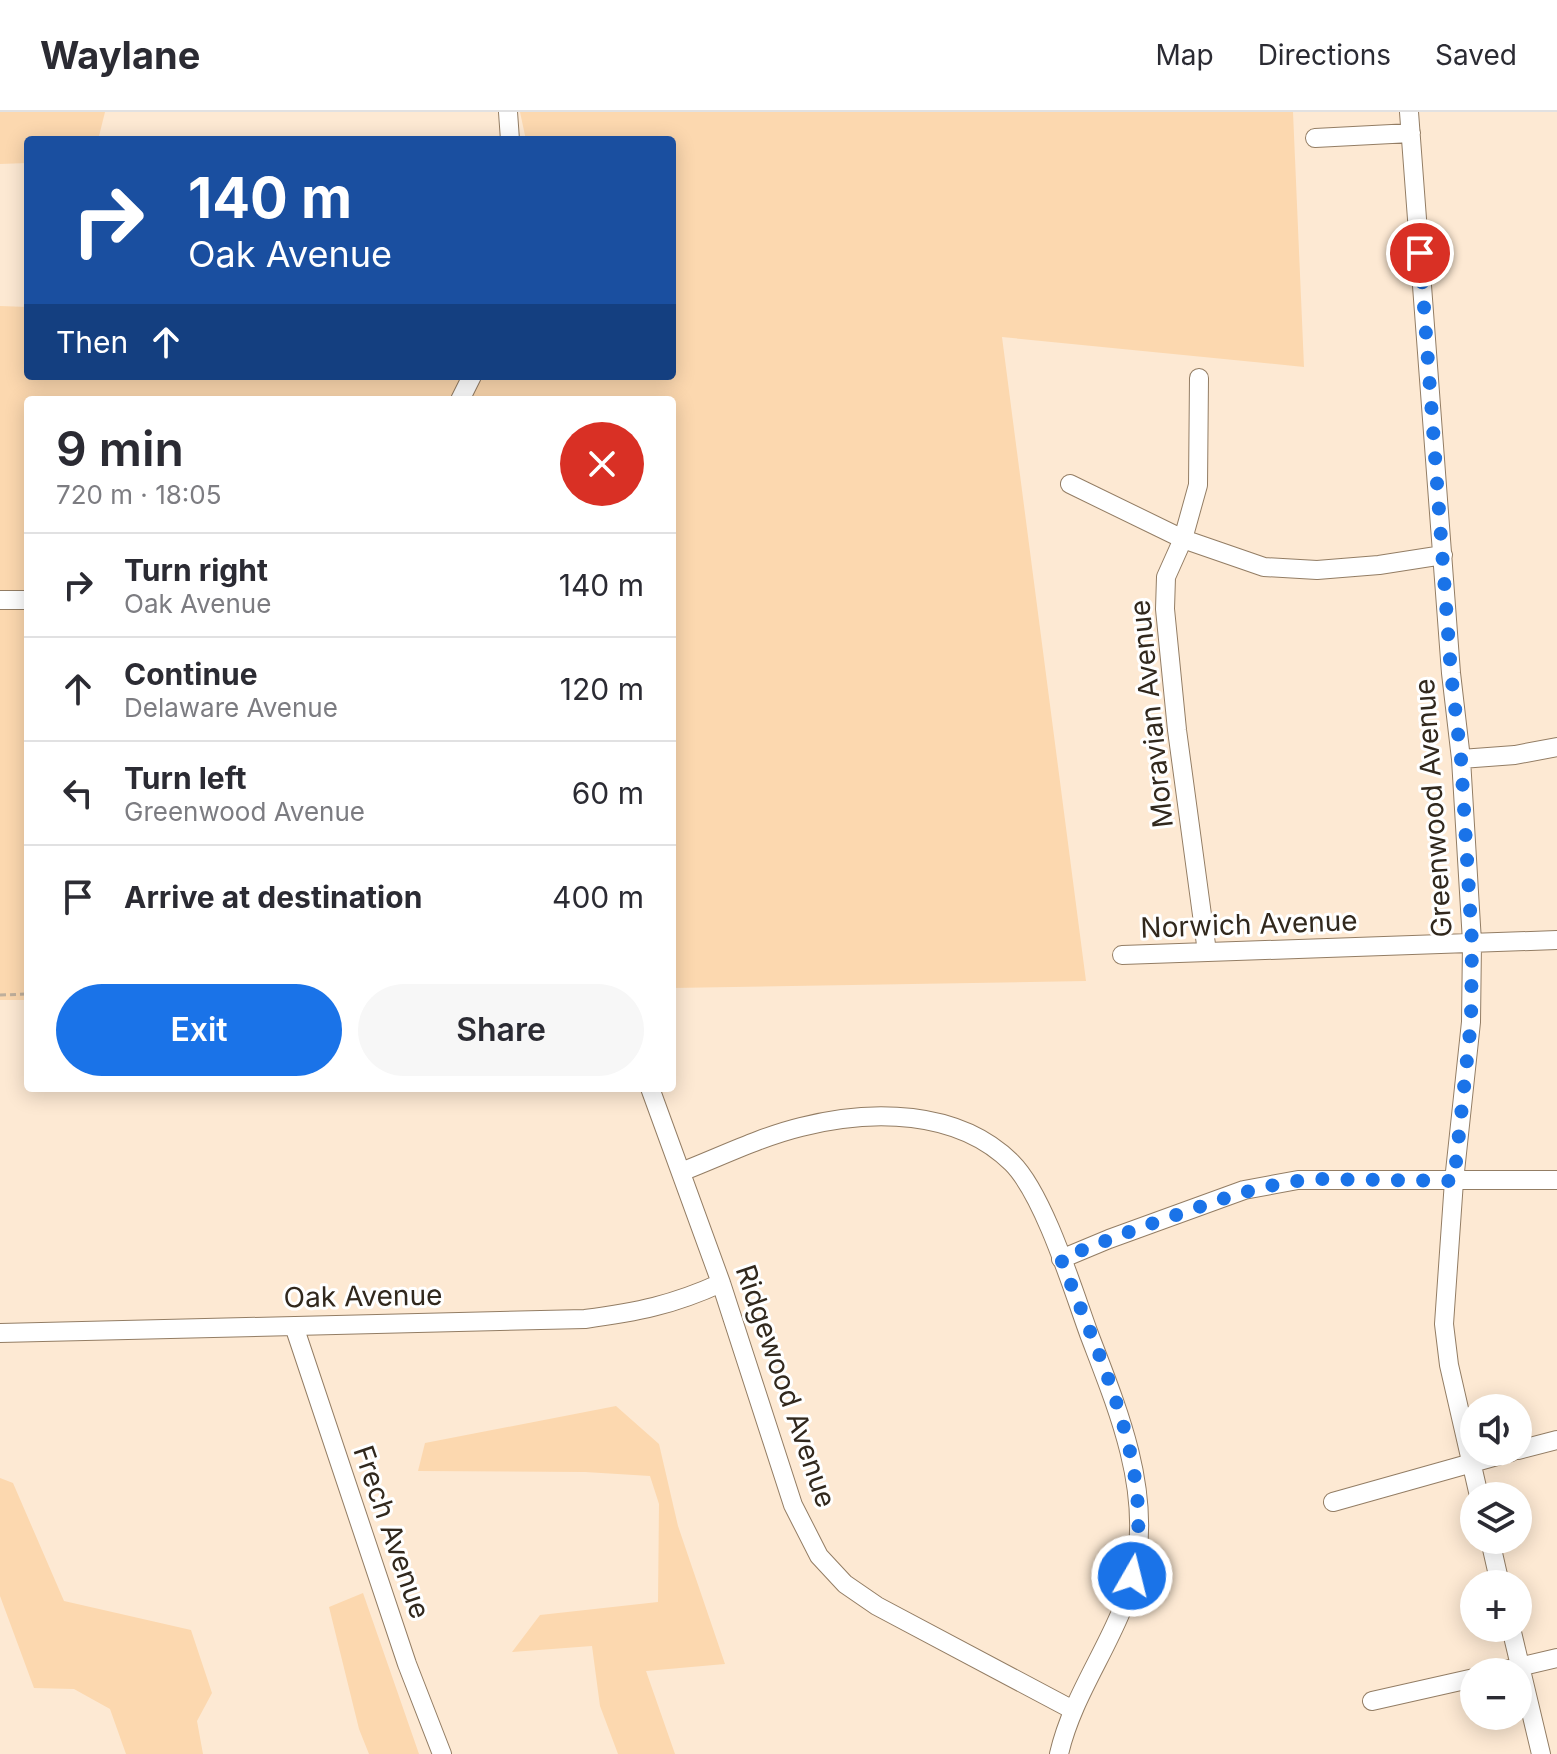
<!DOCTYPE html>
<html lang="en">
<head>
<meta charset="utf-8">
<style>
	body { margin:0; font-family:Inter,sans-serif; background:#f7f7f7; color:#2b2b33; height:100vh; display:flex; flex-direction:column; font-size:30px; white-space:nowrap }
	* { box-sizing:border-box; margin:0 }
	p { font-size:26px; color:#7c7c81 }
	.icon { flex:none; width:44px; height:44px; fill:none; stroke:currentColor; stroke-width:2; stroke-linecap:round; stroke-linejoin:round }
	.map { position:relative; flex:1; overflow:hidden }
	.sheet { position:absolute; left:24px; top:284px; width:652px; height:696px; display:flex; flex-direction:column; background:#fff; border-radius:8px; box-shadow:0 4px 20px #0003 }
	.sheet>* { flex:none }
	.guide { position:absolute; left:24px; top:24px; width:652px; height:244px; border-radius:8px; box-shadow:0 4px 20px #0003; background:#1a4fa0; color:#fff; overflow:hidden }
	.buttons { position:absolute; left:1460px; top:1282px; display:grid; gap:16px }
	.buttons a { display:grid; place-items:center; width:72px; height:72px; border-radius:50%; background:#fff; box-shadow:0 4px 20px #0003; font-size:40px }
	.pin { position:absolute; display:grid; place-items:center; width:68px; height:68px; color:#fff; margin:-34px; border:4px solid #fff; border-radius:50%; box-shadow:0 2px 8px #0007 }
	.me { position:absolute; width:88px; margin:-44px; rotate:8deg; stroke-linejoin:round; filter:drop-shadow(0 0 6px #0008) }
	.turn { display:flex; align-items:center; gap:28px; height:168px; padding:0 32px; font-size:36px }
	.turn .icon { width:104px; height:104px; stroke-width:2.5 }
	.turn b { display:block; font-size:56px; line-height:68px }
	.then { display:flex; align-items:center; height:76px; padding:0 32px; background:#0003; gap:16px; font-size:30px }
	.round { display:grid; place-items:center; flex:none; width:84px; height:84px; border-radius:42px; background:#f7f7f7 }
	.summary { display:flex; align-items:center; justify-content:space-between; height:136px; padding:0 32px }
	h1 { font-size:48px; font-weight:600; line-height:60px }
	.cta { display:flex; gap:16px; margin-top:auto; padding:16px 32px }
	.cta a { flex:1; height:92px; border-radius:48px; background:#1a73e8; color:#fff; font-size:32px; font-weight:600; line-height:92px; text-align:center }
	.cta a+a { background:#f7f7f7; color:#2b2b33 }
	ul { padding:0; list-style:none }
	li { display:flex; align-items:center; gap:24px; height:104px; padding:0 32px; border-top:2px solid #e1e1e2 }
	li div { flex:1 }
	li b { display:block; font-size:30px }
	li em { font-style:normal }
	header { display:flex; align-items:center; gap:48px; box-sizing:border-box; height:112px; padding:0 40px; background:#fff; border-bottom:2px solid #e1e1e2 }
	header strong { font-size:38px }
	nav { display:flex; gap:44px; margin-inline-start:auto; font-size:28px }
	.map>svg:first-child { display:block }
	.green { fill:#fcd8af }
	.lines { fill:none; stroke-linecap:round; stroke-linejoin:round }
	.minor-casing { stroke:#937d64; stroke-width:20 }
	.path { stroke:#bfaf9c; stroke-width:3; stroke-dasharray:6 4; stroke-linecap:butt }
	.minor { stroke:#fff; stroke-width:18 }
	.route { stroke:#1a73e8; stroke-width:14; stroke-dasharray:0 25.2 }
	.labels { text-anchor:middle; dominant-baseline:central; stroke-width:6; stroke-linejoin:round; paint-order:stroke }
	.street-label { font-size:28px; fill:#31281d; stroke:#fff }
</style>
</head>
<body>
<header>
<strong>Waylane</strong>
<nav><a>Map</a><a>Directions</a><a>Saved</a></nav>
</header>
<div class="map">
<svg width="1557" height="1642" viewBox="0 0 1557 1642">
	<rect width="100%" height="100%" fill="#fde9d3"/>
	<path class="green" d="M 0,0 L 105,0 L 98,28 L 28,28 L 28,51 L 0,52 Z
		M 520,0 L 1293,0 L 1304,255 L 1002,225 L 1086,869 L 672,876 L 672,288 L 28,288 L 28,888 L 0,888 L 0,194 L 28,195 L 28,264 L 672,264 L 672,28 L 526,28 Z
		M 616,1294 L 659,1332 L 678,1414 L 725,1552 L 646,1559 L 675,1642 L 618,1642 L 600,1594 L 592,1534 L 512,1540 L 540,1503 L 658,1490 L 659,1392 L 650,1364 L 585,1360 L 418,1359 L 425,1331 Z
		M 0,1366 L 13,1371 L 64,1489 L 191,1518 L 212,1581 L 197,1609 L 203,1642 L 126,1642 L 110,1597 L 74,1577 L 34,1576 L 0,1484 Z
		M 363,1481 L 419,1642 L 369,1642 L 359,1617 L 329,1495 Z"/>
	<g class="lines">
		<defs>
			<path id="minor" d="M 508,0 L 510,28
				M 1409,0 L 1451,561 L 1461,647 L 1472,830 L 1471,910 L 1454,1069 L 1444,1212 L 1449,1253 L 1479,1384
				M 1315,26 L 1411,21
				M 1199,266 L 1198,373 L 1183,427 L 1166,465 L 1165,497 L 1177,618 L 1207,840
				M 460,288 L 472,264
				M 1070,372 L 1183,427 L 1264,455 L 1317,458 L 1379,453 L 1443,443
				M 0,488 L 28,488
				M 1461,647 L 1515,643 L 1557,635
				M 1122,843 L 1557,828
				M 650,976 L 721,1171 L 793,1393 L 819,1444 L 845,1472 L 877,1494 L 1073,1598
				M 681,1060 C 720,1045 760,1025 801,1015 C 870,997 958,997 1012,1051 C 1044,1083 1073,1178 1089,1222 C 1116,1293 1148,1368 1137,1445 C 1126,1517 1075,1572 1059,1642
				M 1061,1147 L 1109,1127 L 1244,1078 L 1298,1068 L 1557,1068
				M 294,1214 L 407,1552 L 442,1642
				M 0,1221 L 585,1207 C 637,1200 673,1193 721,1171
				M 1518,1338 L 1557,1328
				M 1333,1390 L 1511,1340
				M 1490,1428 L 1500,1472
				M 1511,1516 L 1541,1642
				M 1497,1560 L 1557,1546
				M 1372,1589 L 1474,1566"/>
		</defs>
		<use href="#minor" class="minor-casing"/>
		<path class="path" d="M 0,883 L 28,882"/>
		<use href="#minor" class="minor"/>
	</g>
	<g class="lines">
		<path class="route" d="M 1132,1464 C 1158,1359 1098,1244 1061,1147 C 1101,1130 1141,1115 1182,1101 C 1227,1085 1270,1070 1318,1067 L 1454,1069 L 1471,910 L 1472,830 L 1461,647 L 1451,561 L 1420,141"/>
	</g>
	<g class="labels">
		<g class="street-label">
			<text transform="translate(1151 602) rotate(-96)">Moravian Avenue</text>
			<text transform="translate(1433 696) rotate(-94)">Greenwood Avenue</text>
			<text transform="translate(1249 812) rotate(-2)">Norwich Avenue</text>
			<text transform="translate(363 1184) rotate(-1)">Oak Avenue</text>
			<text transform="translate(786 1274) rotate(71)">Ridgewood Avenue</text>
			<text transform="translate(392 1420) rotate(71)">Frech Avenue</text>
		</g>
	</g>
</svg>
<div class="buttons">
<a><svg class="icon" aria-label="sound" viewBox="0 0 24 24"><path d="M4 9h4l5-4v14l-5-4H4zM17 9q2 3 0 6"/></svg></a>
<a><svg class="icon" aria-label="layers" viewBox="0 0 24 24"><path d="M12 4l9 5-9 5-9-5zM3 14l9 5 9-5"/></svg></a>
<a>+</a>
<a>−</a>
</div>
<div class="pin" style="left:1420px;top:141px;background:#d93025"><svg class="icon" aria-label="arrive" viewBox="0 0 24 24"><path d="M6 21V4h12l-3 4 3 4H6"/></svg></div>
<svg class="me" style="left:1132px;top:1464px" viewBox="-20 -20 40 40"><circle r="17" fill="#1a73e8" stroke="#fff" stroke-width="3"/><path d="M0-11L8 9 0 5-8 9z" fill="#fff"/></svg>
<div class="guide">
<div class="turn"><svg class="icon" aria-label="right" viewBox="0 0 24 24"><path d="M7 20v-9h11M14 6l5 5-5 5"/></svg><div><b>140 m</b>Oak Avenue</div></div>
<div class="then">Then<svg class="icon" aria-label="ahead" viewBox="0 0 24 24"><path d="M12 20V5M6 11l6-6 6 6"/></svg></div>
</div>
<section class="sheet">
<div class="summary"><div><h1>9 min</h1><p>720 m · 18:05</p></div><a class="round" style="background:#d93025;color:#fff"><svg class="icon" aria-label="close" viewBox="0 0 24 24"><path d="M6 6l12 12M18 6L6 18"/></svg></a></div>
<ul>
<li><svg class="icon" aria-label="right" viewBox="0 0 24 24"><path d="M7 20v-9h11M14 6l5 5-5 5"/></svg><div><b>Turn right</b><p>Oak Avenue</p></div><em>140 m</em></li>
<li><svg class="icon" aria-label="ahead" viewBox="0 0 24 24"><path d="M12 20V5M6 11l6-6 6 6"/></svg><div><b>Continue</b><p>Delaware Avenue</p></div><em>120 m</em></li>
<li><svg class="icon" aria-label="left" viewBox="0 0 24 24"><path d="M17 20v-9H6M10 6l-5 5 5 5"/></svg><div><b>Turn left</b><p>Greenwood Avenue</p></div><em>60 m</em></li>
<li><svg class="icon" aria-label="arrive" viewBox="0 0 24 24"><path d="M6 21V4h12l-3 4 3 4H6"/></svg><div><b>Arrive at destination</b></div><em>400 m</em></li>
</ul>
<div class="cta"><a>Exit</a><a>Share</a></div>
</section>
</div>
</body>
</html>
